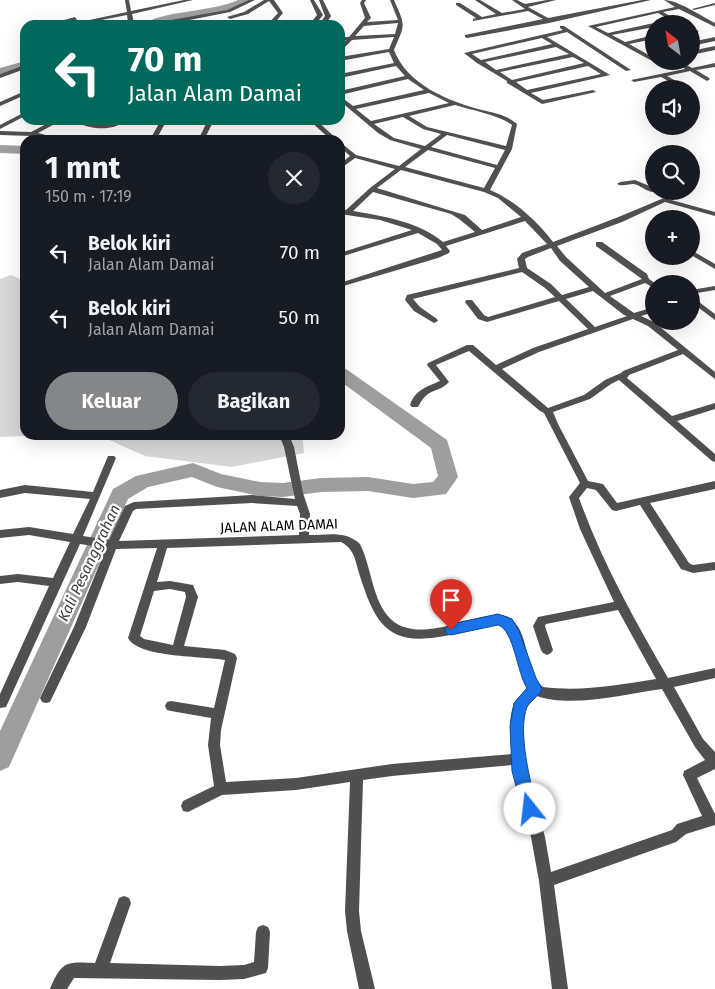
<!DOCTYPE html>
<html lang="id">
<head>
<meta charset="utf-8">
<style>
	body { margin:0; font-family:"Fira Sans",sans-serif; background:#242831; color:#f1f3f6; height:100vh; display:flex; flex-direction:column; font-size:19px; white-space:nowrap }
	* { box-sizing:border-box; margin:0 }
	p { font-size:16px; color:#9ea1a6 }
	.icon { flex:none; width:28px; height:28px; fill:none; stroke:currentColor; stroke-width:2; stroke-linecap:round; stroke-linejoin:round }
	.map { position:relative; flex:1; overflow:hidden }
	.side { position:absolute; left:20px; top:135px; width:325px; height:305px; display:flex; flex-direction:column; background:#171b24; border-radius:15px; box-shadow:0 5px 20px #0002 }
	.side>* { flex:none }
	.banner { position:absolute; left:20px; top:20px; width:325px; height:105px; border-radius:15px; box-shadow:0 5px 20px #0002; background:#00695c; color:#fff; overflow:hidden }
	.needle { width:32px; rotate:329deg }
	.buttons { position:absolute; left:645px; top:15px; display:grid; gap:10px }
	.buttons a { display:grid; place-items:center; width:55px; height:55px; border-radius:50%; background:#171b24; box-shadow:0 5px 20px #0002; font-size:25px }
	.pin { position:absolute; display:grid; place-items:center; width:42px; height:42px; color:#fff; margin:-51px -21px; border-radius:50% 50% 50% 0; rotate:-45deg; box-shadow:0 0 5px #0007 }
	.pin .icon { rotate:45deg }
	.me { position:absolute; width:55px; margin:-28px; rotate:344deg; stroke-linejoin:round; filter:drop-shadow(0 0 4px #0008) }
	.turn { display:flex; align-items:center; gap:18px; height:105px; padding:0 25px; font-size:22px }
	.turn .icon { width:65px; height:65px; stroke-width:2.5 }
	.turn b { display:block; font-size:35px; line-height:42px }
	.round { display:grid; place-items:center; flex:none; width:52px; height:52px; border-radius:26px; background:#242831 }
	.head { display:flex; align-items:center; justify-content:space-between; height:85px; padding:0 25px }
	h1 { font-size:30px; font-weight:700; line-height:38px }
	.cta { display:flex; gap:10px; margin-top:auto; padding:10px 25px }
	.cta a { flex:1; height:58px; border-radius:30px; background:#858687; color:#fff; font-size:20px; font-weight:700; line-height:58px; text-align:center }
	.cta a+a { background:#242831; color:#f1f3f6 }
	ul { padding:0; list-style:none }
	li { display:flex; align-items:center; gap:15px; height:65px; padding:0 25px }
	li div { flex:1 }
	li b { display:block; font-size:19px }
	li em { font-style:normal }
	.map>svg:first-child { display:block }
	.green { fill:#d7d7d7 }
	.lines { fill:none; stroke-linecap:round; stroke-linejoin:round }
	.river { fill:#9e9e9e; fill-rule:evenodd }
	.street { fill:#505050; fill-rule:evenodd }
	.route { fill:#1a73e8; stroke:#114b97 }
	.labels { text-anchor:middle; dominant-baseline:central; stroke-width:4.5; stroke-linejoin:round; paint-order:stroke }
	.street-label { font-size:14px; fill:#000; stroke:#fff }
	.water-label { font-size:15px; font-style:italic; fill:#3f3f3f; stroke:#fff }
</style>
</head>
<body>
<div class="map">
<svg width="715" height="989" viewBox="0 0 715 989">
	<rect width="100%" height="100%" fill="#fff"/>
	<path class="green" d="M 11,275 L 25,281 L 25,435 L 56,435 L 0,437 L 0,279 Z
		M 98,435 L 298,435 L 303,441 L 304,453 L 232,467 L 145,456 Z"/>
	<g class="lines">
		<path class="river" d="M 238,0 L 251,0 C 237,13 163,25 143,25 C 157,11 214,12 238,0 Z
			M 25,61 L 25,67 L 0,74 L 0,68 Z
			M 0,145 L 25,146 L 25,154 L 0,153 Z
			M 340,367 L 346,369 L 447,440 L 458,477 L 446,494 L 413,498 L 368,491 L 321,492 L 283,497 L 260,496 L 217,487 L 192,477 L 148,487 L 128,499 L 9,767 L 0,771 L 0,731 L 113,489 L 136,476 L 193,463 L 221,474 L 260,482 L 283,483 L 321,478 L 368,477 L 413,484 L 433,482 L 438,476 L 431,448 L 340,381 Z"/>
		<path class="street" d="M 125,0 L 129,0 L 131,11 L 184,0 L 193,0 L 132,14 L 134,23 L 131,25 L 124,25 L 128,22 L 127,15 L 76,25 L 66,25 L 127,12 Z
			M 249,0 L 255,0 L 230,12 L 164,25 L 155,25 L 171,20 L 227,10 Z
			M 264,0 L 274,0 L 283,13 L 273,25 L 267,25 L 278,13 L 269,1 L 248,14 L 230,19 L 227,17 L 244,12 Z
			M 310,0 L 314,0 L 323,15 L 315,25 L 309,25 L 317,15 Z
			M 319,0 L 323,0 L 331,16 L 325,25 L 319,25 L 325,16 Z
			M 362,0 L 366,0 L 364,3 L 371,18 L 367,22 L 398,20 L 390,0 L 394,0 C 406,27 405,24 394,50 C 407,84 447,101 482,110 C 494,113 507,115 517,124 L 512,149 L 490,190 C 514,200 537,221 553,242 L 616,218 L 664,198 L 715,212 L 715,216 L 665,202 L 622,222 L 557,246 L 566,257 L 605,293 L 642,279 L 596,246 L 596,242 L 602,242 L 647,274 L 649,279 L 656,284 L 654,284 L 654,288 L 645,283 L 610,296 L 634,313 L 654,307 L 654,312 L 641,316 L 654,322 L 715,372 L 715,379 L 683,354 L 629,375 L 627,378 L 672,416 L 715,403 L 715,409 L 677,421 L 715,454 L 715,462 L 712,461 L 619,380 L 611,384 L 590,399 L 553,412 L 558,424 L 588,481 L 603,484 L 617,503 L 715,481 L 715,489 L 650,503 L 689,563 L 693,565 L 715,562 L 715,570 L 693,573 L 681,569 L 640,505 L 616,511 L 612,510 L 596,490 L 587,488 L 579,498 C 602,562 634,619 668,678 L 715,668 L 715,678 L 674,687 L 703,739 L 715,752 L 715,769 L 697,778 L 715,814 L 715,825 L 686,834 L 676,842 L 554,885 L 568,989 L 552,989 L 539,881 L 531,837 L 512,765 L 392,776 L 363,780 L 359,911 L 361,931 L 375,989 L 359,989 L 347,931 L 345,911 L 350,782 L 296,790 L 222,795 L 188,812 L 183,811 L 181,806 L 183,801 L 214,786 L 208,745 L 211,718 L 171,711 L 167,710 L 165,706 L 167,702 L 171,701 L 214,708 L 225,660 C 204,656 138,658 128,638 L 157,548 L 116,549 L 86,627 L 50,702 L 46,703 L 42,702 L 40,698 L 74,627 L 106,548 L 80,544 L 6,707 L 0,708 L 0,694 L 49,586 L 18,582 L 0,584 L 0,576 L 18,574 L 53,578 L 70,542 L 29,535 L 0,538 L 0,530 L 29,527 L 73,534 L 90,499 L 25,493 L 0,498 L 0,490 L 25,485 L 93,492 L 108,456 L 114,456 L 116,458 L 83,536 L 109,540 L 125,506 L 134,502 L 252,495 L 295,499 L 284,447 L 279,435 L 289,435 L 294,447 L 303,493 L 310,514 L 309,535 C 327,535 346,530 360,544 C 371,566 372,596 387,615 C 411,645 459,620 489,616 C 494,615 503,614 508,617 C 531,630 523,670 543,687 C 581,692 618,685 656,679 L 618,610 L 546,624 L 545,626 L 553,650 L 551,653 L 547,655 L 543,653 L 541,650 L 533,626 L 538,617 L 614,602 L 580,529 L 569,497 L 580,483 L 544,413 L 540,411 L 469,351 L 436,365 L 449,382 C 436,395 429,386 418,407 L 412,407 L 410,405 C 415,390 426,387 440,381 L 427,365 L 428,363 L 467,345 L 473,345 L 496,365 L 533,348 L 588,329 L 559,301 L 487,322 L 478,319 L 465,302 L 466,300 L 472,300 L 484,315 L 488,317 L 555,297 L 545,288 L 522,272 L 413,299 L 420,307 L 437,319 L 438,321 L 434,323 L 414,311 L 405,300 L 407,295 L 519,268 L 517,259 L 522,253 L 547,244 L 525,221 L 446,246 L 450,251 L 449,253 L 438,258 L 340,287 L 340,283 L 442,250 L 437,244 L 418,233 L 340,257 L 340,253 L 412,230 L 380,220 L 340,214 L 340,210 L 346,210 L 370,188 L 395,169 L 355,158 L 340,169 L 340,164 L 350,156 L 340,147 L 340,142 L 356,155 L 399,166 L 421,149 L 390,140 L 378,133 L 340,101 L 340,96 L 353,106 L 424,90 L 408,79 L 340,95 L 340,91 L 405,76 L 396,66 L 340,78 L 340,74 L 394,63 L 389,52 L 340,61 L 340,57 L 389,49 L 394,37 L 352,40 L 340,52 L 340,47 L 346,40 L 340,41 L 340,37 L 349,37 L 365,18 L 360,3 ZM 398,23 L 395,34 L 355,36 L 364,26 ZM 429,93 L 449,103 L 371,121 L 356,109 ZM 455,105 C 471,110 499,115 512,125 L 506,146 L 427,127 L 409,116 ZM 403,117 L 423,129 L 441,134 L 425,146 L 394,138 L 374,124 ZM 447,135 L 505,150 L 497,165 L 431,147 ZM 428,150 L 495,168 L 484,188 L 405,167 ZM 401,170 L 484,192 L 498,198 L 521,217 L 482,230 L 465,215 L 455,212 L 377,188 ZM 373,192 L 451,214 L 459,219 L 475,232 L 443,242 C 420,222 383,216 353,211 ZM 551,248 L 560,261 L 589,287 L 562,295 L 551,284 L 527,268 L 525,259 L 528,257 ZM 593,291 L 624,315 L 627,316 L 595,327 L 566,299 ZM 633,319 L 648,326 L 678,350 L 623,371 L 621,373 L 605,380 L 584,395 L 548,408 L 502,369 L 539,352 ZM 252,503 L 297,506 L 300,514 L 299,535 L 119,541 L 133,511 L 136,509 ZM 341,542 C 354,549 355,559 359,573 C 377,631 391,648 455,634 C 467,631 479,627 492,625 L 501,625 C 518,641 516,668 528,689 C 524,692 519,696 516,700 C 507,715 511,738 512,754 L 392,764 L 296,778 L 226,782 L 220,745 L 221,730 L 237,658 L 235,654 L 225,650 L 184,646 L 198,597 L 193,585 L 170,581 L 157,582 L 167,548 ZM 170,589 L 185,592 L 186,597 L 173,645 L 144,639 L 140,636 L 154,591 ZM 662,689 L 695,747 L 705,760 L 684,771 L 683,775 L 702,816 L 677,824 L 672,830 L 551,872 L 545,837 L 525,771 L 523,726 L 525,709 L 537,696 C 571,708 626,694 662,689 Z
			M 475,0 L 480,0 L 502,13 L 525,9 L 512,0 L 517,0 L 525,4 L 547,0 L 556,0 L 528,7 L 548,18 L 642,0 L 651,0 L 549,23 L 467,38 L 465,37 L 465,35 L 543,19 L 528,11 L 473,21 L 473,19 L 476,18 L 456,5 L 456,3 L 460,3 L 482,17 L 496,14 Z
			M 664,0 C 678,0 701,16 715,23 L 715,27 L 679,9 L 663,12 L 683,24 L 677,24 L 658,13 L 596,27 L 608,33 L 654,23 L 655,24 L 654,27 L 612,35 L 625,42 L 654,35 L 654,39 L 629,44 L 654,58 L 654,61 L 656,61 L 654,62 L 588,26 L 675,7 Z
			M 715,3 L 715,5 L 694,10 L 692,9 Z
			M 75,17 L 77,20 L 56,25 L 46,25 Z
			M 200,21 L 213,24 L 214,25 L 198,24 Z
			M 560,26 L 564,26 L 631,70 L 626,71 L 567,32 L 547,37 L 610,75 L 531,93 L 543,100 L 593,90 L 596,92 L 542,104 L 507,83 L 507,81 L 477,63 L 464,53 L 563,30 L 560,28 ZM 542,38 L 552,44 L 481,60 L 472,54 ZM 556,47 L 569,54 L 496,70 L 485,62 ZM 573,57 L 584,63 L 512,80 L 500,72 ZM 588,66 L 601,74 L 527,90 L 516,82 Z
			M 691,28 L 699,31 L 696,33 L 691,31 Z
			M 715,37 L 715,41 L 691,46 L 691,42 Z
			M 715,46 L 715,50 L 691,55 L 691,51 Z
			M 673,61 L 680,61 L 692,68 L 715,63 L 715,67 L 696,70 L 709,78 L 710,79 L 707,81 L 690,71 L 667,76 L 683,85 L 683,87 L 681,88 L 661,77 L 634,82 L 631,80 L 685,69 Z
			M 25,65 L 25,69 L 0,78 L 0,74 Z
			M 25,91 L 25,95 L 0,106 L 0,102 Z
			M 25,112 L 25,116 L 0,129 L 0,125 Z
			M 54,120 L 62,120 L 38,133 L 65,140 L 53,140 L 32,136 L 0,135 L 0,131 L 31,132 Z
			M 72,120 C 84,120 94,125 106,125 C 113,124 118,120 126,120 C 112,133 87,129 72,120 Z
			M 161,120 L 167,120 L 157,138 L 146,140 L 152,136 Z
			M 208,120 L 214,120 L 204,140 L 198,140 Z
			M 309,120 L 316,120 L 338,140 L 331,140 Z
			M 635,180 L 654,188 L 654,191 L 657,191 C 649,195 642,185 633,184 C 627,184 623,187 617,184 L 620,182 Z
			M 691,250 L 715,264 L 715,269 L 691,255 Z
			M 715,286 L 715,290 L 691,294 L 691,290 Z
			M 691,296 L 715,314 L 715,320 L 691,302 Z
			M 124,896 L 129,898 L 131,903 L 110,963 L 220,966 L 244,965 L 254,962 L 256,932 L 258,927 L 263,925 L 268,927 L 270,932 L 268,968 L 266,973 L 244,979 L 220,980 L 74,978 L 67,989 L 50,989 C 62,960 67,962 95,963 L 119,898 Z"/>
	</g>
	<path class="route" d="M 498,614 L 512,619 L 519,631 L 536,678 L 542,689 C 539,697 530,700 527,707 C 517,731 531,784 537,809 L 535,814 L 530,816 L 525,814 L 522,809 L 512,771 L 510,726 L 514,703 L 527,688 C 517,673 514,630 498,625 L 451,635 L 447,634 L 445,630 L 447,626 L 451,624 Z"/>
	<g class="labels">
		<g class="street-label">
			<text transform="translate(279 526) rotate(-2)">JALAN ALAM DAMAI</text>
		</g>
		<g class="water-label">
			<text transform="translate(89 563) rotate(-65)">Kali Pesanggrahan</text>
		</g>
	</g>
</svg>
<div class="buttons">
<a><svg class="needle" viewBox="-14 -14 28 28"><path d="M0-13l5 13h-10z" fill="#e53935"/><path d="M0 13l5-13h-10z" fill="#9ea1a6"/></svg></a>
<a><svg class="icon" aria-label="sound" viewBox="0 0 24 24"><path d="M4 9h4l5-4v14l-5-4H4zM17 9q2 3 0 6"/></svg></a>
<a><svg class="icon" aria-label="search" viewBox="0 0 24 24"><circle cx="10" cy="10" r="6"/><path d="M15 15l6 6"/></svg></a>
<a>+</a>
<a>−</a>
</div>
<div class="pin" style="left:451px;top:630px;background:#d93025"><svg class="icon" aria-label="arrive" viewBox="0 0 24 24"><path d="M6 21V4h12l-3 4 3 4H6"/></svg></div>
<svg class="me" style="left:530px;top:809px" viewBox="-20 -20 40 40"><circle r="19" fill="#fff"/><path d="M0-13L10 11 0 6-10 11z" fill="#1a73e8"/></svg>
<div class="banner">
<div class="turn"><svg class="icon" aria-label="left" viewBox="0 0 24 24"><path d="M17 20v-9H6M10 6l-5 5 5 5"/></svg><div><b>70 m</b>Jalan Alam Damai</div></div>
</div>
<section class="side">
<div class="head"><div><h1>1 mnt</h1><p>150 m · 17:19</p></div><a class="round"><svg class="icon" aria-label="close" viewBox="0 0 24 24"><path d="M6 6l12 12M18 6L6 18"/></svg></a></div>
<ul>
<li><svg class="icon" aria-label="left" viewBox="0 0 24 24"><path d="M17 20v-9H6M10 6l-5 5 5 5"/></svg><div><b>Belok kiri</b><p>Jalan Alam Damai</p></div><em>70 m</em></li>
<li><svg class="icon" aria-label="left" viewBox="0 0 24 24"><path d="M17 20v-9H6M10 6l-5 5 5 5"/></svg><div><b>Belok kiri</b><p>Jalan Alam Damai</p></div><em>50 m</em></li>
</ul>
<div class="cta"><a>Keluar</a><a>Bagikan</a></div>
</section>
</div>
</body>
</html>
